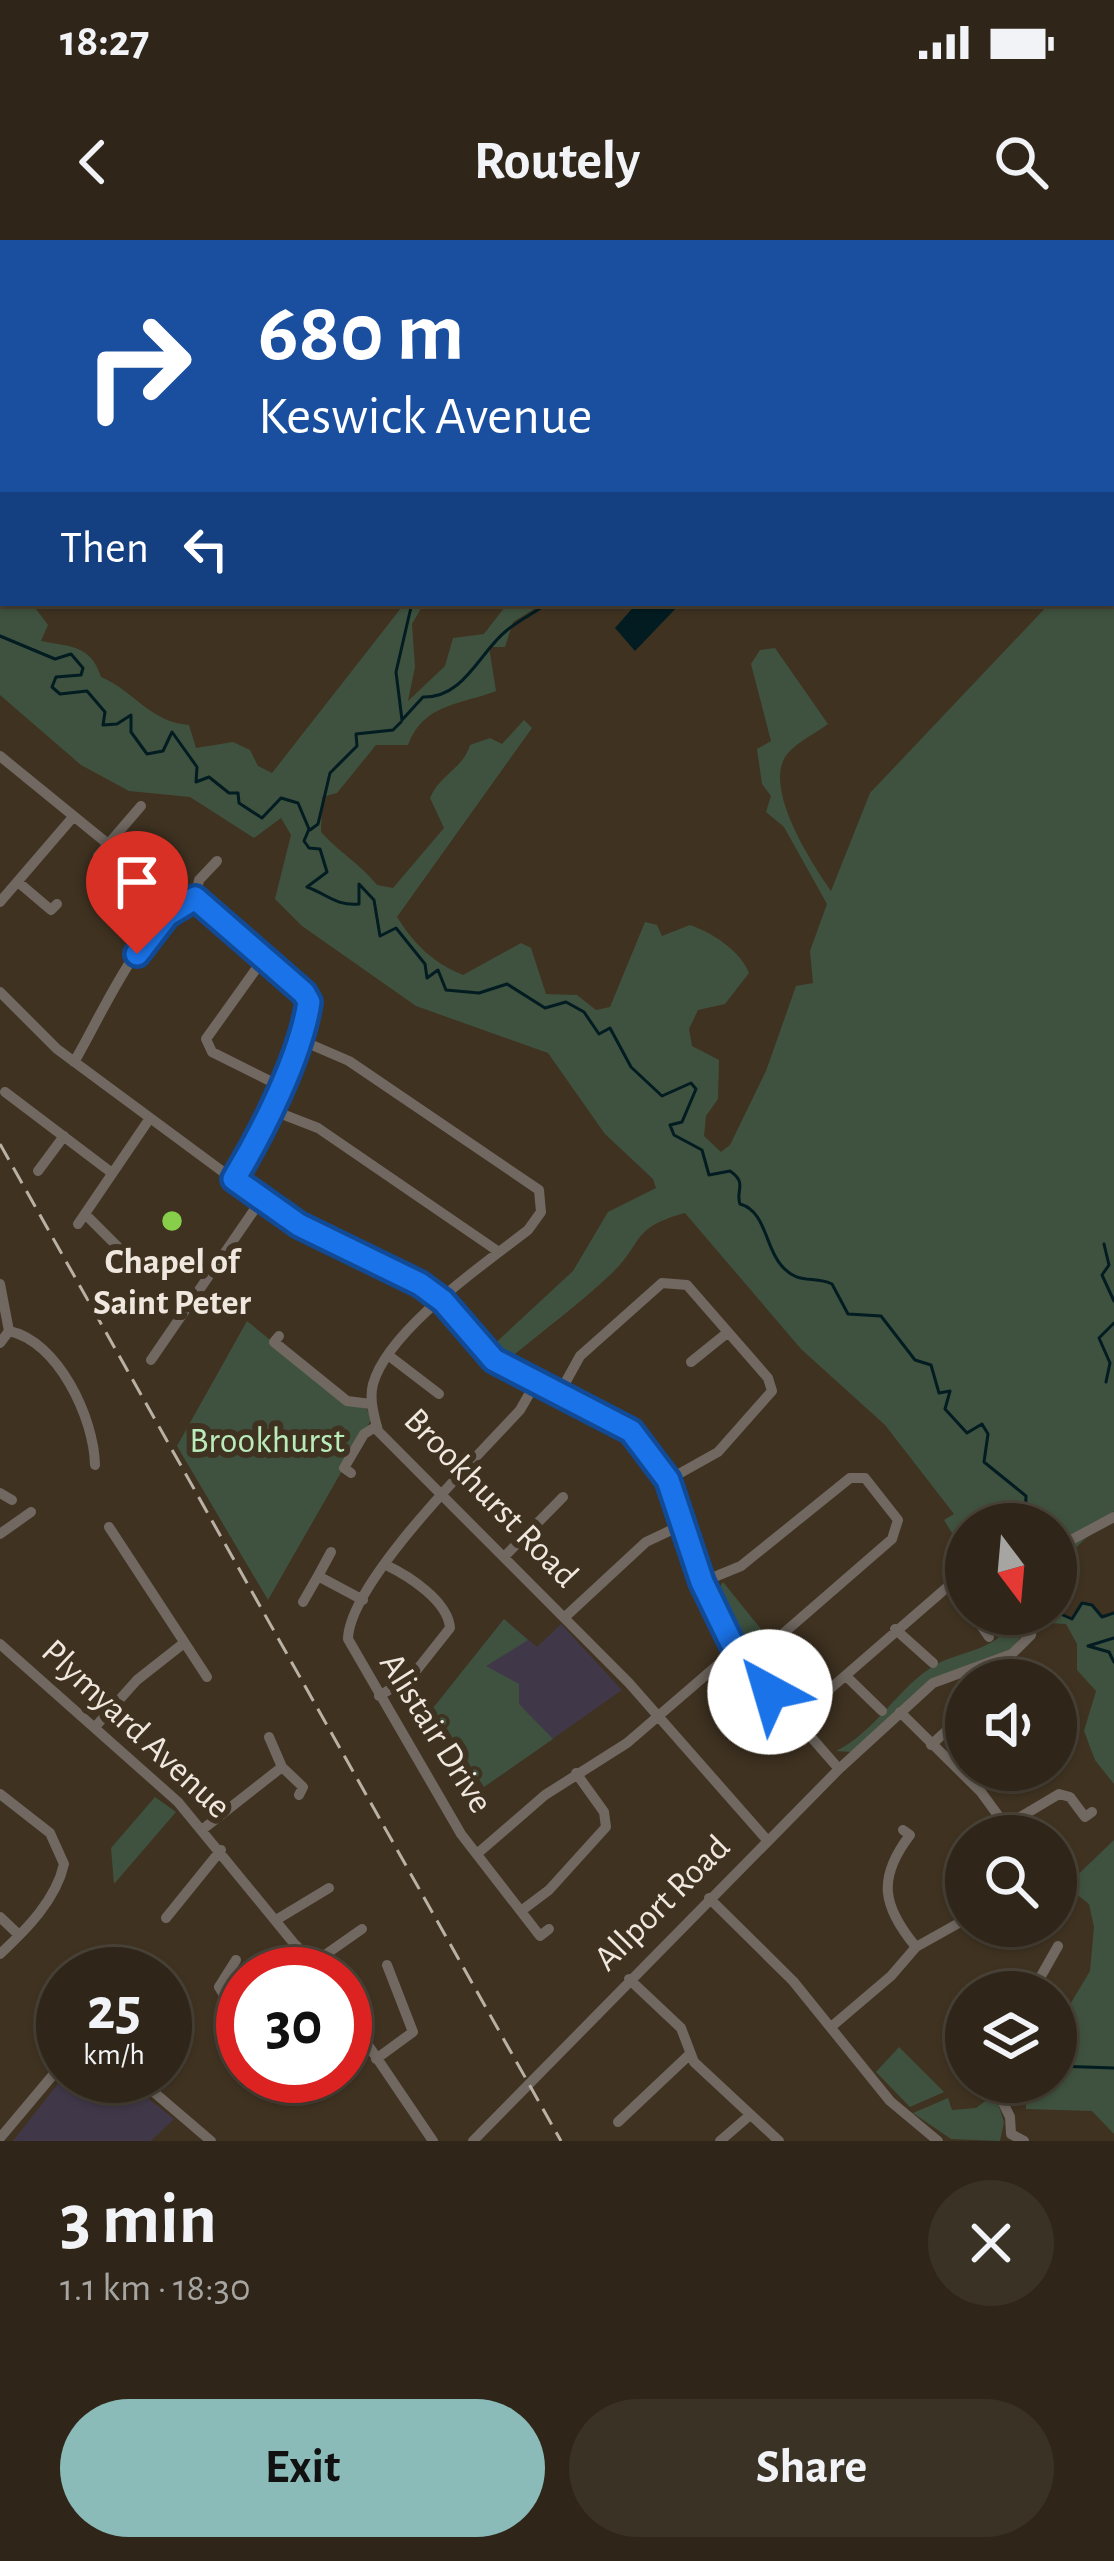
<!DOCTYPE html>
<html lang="en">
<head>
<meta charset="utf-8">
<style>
	body { margin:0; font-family:"Alegreya Sans",sans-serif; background:#3b3226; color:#f1f3f6; height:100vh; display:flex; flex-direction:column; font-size:45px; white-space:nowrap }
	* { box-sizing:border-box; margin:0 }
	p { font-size:39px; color:#a7a5a2 }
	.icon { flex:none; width:66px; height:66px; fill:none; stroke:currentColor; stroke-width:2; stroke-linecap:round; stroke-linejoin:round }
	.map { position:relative; height:1901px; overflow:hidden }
	.sheet { display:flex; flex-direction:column; background:#2f2619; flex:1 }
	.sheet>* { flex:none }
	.hud { position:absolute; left:0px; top:0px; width:1116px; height:366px; box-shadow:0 3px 9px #0004,0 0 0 3px #4a4338; background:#1a4fa0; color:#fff; overflow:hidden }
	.needle { width:78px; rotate:164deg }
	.controls { position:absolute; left:945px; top:1263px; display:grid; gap:24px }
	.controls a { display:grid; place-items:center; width:132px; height:132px; border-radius:50%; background:#2f2619; box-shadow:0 3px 9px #0004,0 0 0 3px #4a4338; font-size:60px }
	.speed { position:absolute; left:36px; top:1707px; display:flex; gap:24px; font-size:60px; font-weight:700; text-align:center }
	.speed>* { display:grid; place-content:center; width:156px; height:156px; border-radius:50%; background:#2f2619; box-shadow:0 3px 9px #0004,0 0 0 3px #4a4338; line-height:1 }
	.speed small { font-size:30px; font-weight:400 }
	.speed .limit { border:18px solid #d22; background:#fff; color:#111 }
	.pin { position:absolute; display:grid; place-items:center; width:102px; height:102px; color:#fff; margin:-123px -51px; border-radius:50% 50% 50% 0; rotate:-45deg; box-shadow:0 0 12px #0007 }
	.pin .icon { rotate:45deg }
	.me { position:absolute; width:132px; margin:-66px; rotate:321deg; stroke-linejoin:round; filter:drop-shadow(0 0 9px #0008) }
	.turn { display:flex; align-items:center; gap:42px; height:252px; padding:0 60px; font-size:54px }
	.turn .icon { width:156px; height:156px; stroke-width:2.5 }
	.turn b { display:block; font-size:84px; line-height:102px }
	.then { display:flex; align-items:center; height:114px; padding:0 60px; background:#0003; gap:24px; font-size:45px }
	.round { display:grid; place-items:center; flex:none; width:126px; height:126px; border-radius:63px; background:#3b3226 }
	.summary { display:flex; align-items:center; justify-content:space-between; height:204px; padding:0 60px }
	h1 { font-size:72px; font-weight:700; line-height:90px }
	.primary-button { display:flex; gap:24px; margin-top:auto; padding:24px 60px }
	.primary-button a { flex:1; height:138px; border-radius:72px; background:#8bbbb9; color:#111; font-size:48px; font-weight:700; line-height:138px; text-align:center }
	.primary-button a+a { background:#3b3226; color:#f1f3f6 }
	.status { display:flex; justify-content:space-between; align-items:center; height:84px; padding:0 60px; background:#2f2619; direction:ltr }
	.status svg { height:33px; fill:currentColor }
	header { display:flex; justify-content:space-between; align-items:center; height:156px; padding:0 60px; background:#2f2619; font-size:54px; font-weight:700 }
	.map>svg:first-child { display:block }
	.education { fill:#403848 }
	.green { fill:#3f523f }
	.water { fill:#021c21 }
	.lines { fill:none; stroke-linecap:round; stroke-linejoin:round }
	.stream { stroke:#021c21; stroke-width:3 }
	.minor { stroke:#706861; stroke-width:10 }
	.highway { stroke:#c2ae9d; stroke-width:15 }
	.rail { stroke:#bab1a5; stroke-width:3; stroke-dasharray:18 9; stroke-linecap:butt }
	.route-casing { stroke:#114b97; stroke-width:30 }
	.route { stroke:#1a73e8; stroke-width:21 }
	.poi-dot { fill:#87cf4a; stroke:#3f3221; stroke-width:4.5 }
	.labels { text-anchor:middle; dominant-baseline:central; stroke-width:12; stroke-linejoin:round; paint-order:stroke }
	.poi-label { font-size:36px; font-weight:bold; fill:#f0e8de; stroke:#3f3221 }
	.park-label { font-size:36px; fill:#b9ecba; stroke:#3f3221 }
	.street-label { font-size:36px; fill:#f0e8de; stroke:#3f3221 }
</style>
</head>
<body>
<div class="status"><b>18:27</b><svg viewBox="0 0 49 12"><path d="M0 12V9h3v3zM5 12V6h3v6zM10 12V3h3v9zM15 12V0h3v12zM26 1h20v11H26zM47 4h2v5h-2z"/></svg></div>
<header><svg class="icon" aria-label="back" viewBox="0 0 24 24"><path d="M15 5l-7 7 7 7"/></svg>Routely<svg class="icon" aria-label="search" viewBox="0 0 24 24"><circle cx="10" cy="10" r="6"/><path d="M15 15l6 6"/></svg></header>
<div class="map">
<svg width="1114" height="1901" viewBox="0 0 1114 1901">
	<rect width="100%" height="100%" fill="#3f3221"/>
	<path class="education" d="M 504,1379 L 537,1407 L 561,1384 L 622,1450 L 484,1547 L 434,1468 Z
		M 64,1836 L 120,1836 L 174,1879 L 151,1901 L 13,1901 Z"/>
	<path class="green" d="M 0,332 L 3,363 L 38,363 L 33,365 L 48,385 L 41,401 C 71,407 91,405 101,437 C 134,451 150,482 189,485 L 196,508 L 233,502 L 250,510 L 258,526 L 272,533 L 405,363 L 447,363 L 423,365 L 412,384 L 415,427 L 408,461 L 445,426 L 453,398 L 484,394 L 508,363 L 544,363 L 513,382 L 505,407 L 489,407 L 496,451 C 459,465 423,464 408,505 L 376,505 L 337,553 L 322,557 L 321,592 C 340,613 360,624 377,645 L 393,648 L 444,588 L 430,558 C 440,534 463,529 470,505 L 490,498 L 502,504 L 524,480 L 532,488 L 397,677 C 415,705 432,722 463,735 L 521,703 L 531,708 L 546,754 L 577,755 L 596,770 L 610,767 L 645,682 L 657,685 L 662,696 L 690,685 C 711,692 741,711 749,733 L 725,764 L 698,770 L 689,789 L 692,806 L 719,820 L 718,859 L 706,876 L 704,896 L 721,912 L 730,905 L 766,831 L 796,746 L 813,743 L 810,711 L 827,664 L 784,587 L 766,572 L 771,556 L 762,544 L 757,509 L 771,501 L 751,424 L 760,410 L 775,408 L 828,484 C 816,493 799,501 789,512 C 759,543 812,624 831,651 L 870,553 L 1050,363 L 1113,363 L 1114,344 L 1114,1271 L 1058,1325 L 1056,1360 L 1056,1284 L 966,1284 L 966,1309 L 961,1308 L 944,1280 L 954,1274 L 885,1185 L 801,1109 L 685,973 C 629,988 644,1004 610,1035 C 578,1065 544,1090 510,1118 L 490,1108 L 573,1031 L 608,972 L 656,948 L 653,939 L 605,894 L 548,813 L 416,766 L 302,686 L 275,659 L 291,595 L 281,578 L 254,598 L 190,557 L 129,551 L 81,525 L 0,455 Z
		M 247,1081 L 346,1162 L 367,1169 L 371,1180 L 268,1360 L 177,1206 Z
		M 723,1342 L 769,1399 L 757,1410 L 745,1409 L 715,1354 Z
		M 1082,1363 L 1092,1365 L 1102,1376 L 1114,1373 L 1114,1544 L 1095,1520 L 1084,1491 L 1096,1451 L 1077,1430 L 1077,1404 L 1066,1384 L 1031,1382 L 1012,1409 L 930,1440 L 852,1512 L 836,1511 C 877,1491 898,1446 937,1424 C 963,1410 1007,1409 1012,1374 L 1056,1372 L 1072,1379 Z
		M 504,1379 L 528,1400 L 486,1426 L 519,1444 L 519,1464 L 553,1499 L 484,1547 L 433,1468 Z
		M 155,1557 L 176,1572 L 114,1644 L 111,1608 Z
		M 1114,1600 L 1114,1894 L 1092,1871 L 1026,1869 L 1026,1854 L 1010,1858 L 999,1842 L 1056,1842 L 1056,1788 L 1090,1731 L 1094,1687 L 1089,1664 L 1066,1646 Z
		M 899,1807 L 944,1852 L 910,1867 L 876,1832 Z
		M 995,1854 L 1004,1882 L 1000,1901 L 951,1899 L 913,1873 L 948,1858 L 952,1870 L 976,1868 Z"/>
	<path class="water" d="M 637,363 L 681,363 L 635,411 L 615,388 Z"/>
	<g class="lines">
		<path class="stream" d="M 412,363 L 396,432 L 402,480 L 423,457 C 464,458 479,413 506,391 C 518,381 534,373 548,363
			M 0,396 L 55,419 L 71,414 L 83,428 L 81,435 L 56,437 L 52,447 L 60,454 L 87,451 L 105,472 L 103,485 L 117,484 L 131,475 L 131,492 L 147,514 L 163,511 L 172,492 L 197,527 L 196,542 L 209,537 L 229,553 L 238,553 L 239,563 L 262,578 L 281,558 L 298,563 L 309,589 L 304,601 L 309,608 L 320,609 L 327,632 L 307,647 C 327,654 335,666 359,664 L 359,644 L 374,660 L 380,696 L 396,688 L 425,724 L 427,738 L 438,730 L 446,750 L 479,753 L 507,744 L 545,768 L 566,762 L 584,772 L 599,794 L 610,788 L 631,827 L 662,856 L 691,843 L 696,849 L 682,882 L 670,885 L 674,895 L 702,910 L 709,935 L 730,931 C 748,943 735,951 740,964 C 766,971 765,1007 781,1025 C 798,1046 814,1035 832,1044 L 848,1074 L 881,1076 L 915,1120 L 931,1125 L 939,1153 L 950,1151 L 945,1169 L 967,1193 L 982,1184 L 988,1194 L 984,1222 L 1026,1256 L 1025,1284
			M 310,590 L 318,584 L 330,533 L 357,506 L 356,494 L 393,490 L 401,482
			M 1104,1004 L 1109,1025 L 1102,1035 L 1114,1061
			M 1106,1142 L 1110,1123 L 1099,1098 L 1114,1083
			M 1056,1360 L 1056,1333 L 1066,1306
			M 1056,1372 L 1072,1379 L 1082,1363 L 1092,1365 L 1102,1377 L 1114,1373
			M 1114,1398 L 1088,1406 L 1109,1412 L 1114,1422
			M 1056,1826 L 1114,1828"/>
		<path class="minor" d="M 928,3 L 929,0
			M 0,516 L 108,604
			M 98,616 L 141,566
			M 18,642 L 51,670 L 57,664
			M 195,658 L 199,640 L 217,621
			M 0,662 L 73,577
			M 264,718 L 206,799 L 212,812 L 278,845
			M 0,752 L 57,809 L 261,960 L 299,985 L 420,1044 L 443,1061 L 494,1120 L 631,1191 L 668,1240 L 702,1342 L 735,1410 L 839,1529
			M 298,799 L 349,821 L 539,950 L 541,972 L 528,990 C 484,1024 388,1090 373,1144 C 369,1160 374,1175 378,1191 L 629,1443 L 767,1600
			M 74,822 C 101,777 144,674 195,658 L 309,762 L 260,894 L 234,939
			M 5,852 L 112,933
			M 269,869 L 318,888 L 499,1012
			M 38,931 L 64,896
			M 85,974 L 129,1018 L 124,1024
			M 78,984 L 150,878
			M 0,1044 L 9,1091 L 0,1103
			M 9,1091 C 58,1101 94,1178 95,1225
			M 279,1096 L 274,1102 L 347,1161 L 371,1164
			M 388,1115 L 439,1154
			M 151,1120 L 261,960
			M 691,1122 L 727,1093
			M 535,1144 L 520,1170 C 479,1215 349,1342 348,1399 L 461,1594 L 540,1696 L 549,1689
			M 559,1154 L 580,1116 L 662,1043 L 687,1045 L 768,1138 L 772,1151 L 718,1212 L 668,1240
			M 351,1233 L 344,1228 L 364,1194 L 377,1186
			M 0,1253 L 12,1260
			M 109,1287 L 207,1437
			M 0,1294 L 31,1272
			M 1056,1308 L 1114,1277
			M 504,1317 L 563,1257
			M 318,1336 L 331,1312
			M 702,1342 L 741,1326 L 850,1238 L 865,1238 L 898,1280 L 892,1299 L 748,1424
			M 303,1362 L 318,1336 L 363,1360
			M 973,1374 L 989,1397
			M 565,1377 L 646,1302 L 682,1285
			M 895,1389 L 933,1423
			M 0,1404 L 178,1562 L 319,1734
			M 846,1436 L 882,1471
			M 379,1456 L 412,1436 L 450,1388 C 448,1361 409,1336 386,1325
			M 900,1472 L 981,1552 L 1013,1596
			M 793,1481 L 952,1343 L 966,1364
			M 95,1487 L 137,1440 L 184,1403
			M 269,1497 L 282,1527 L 303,1547 L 299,1555
			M 931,1505 L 966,1473
			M 0,1554 L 50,1593 L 64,1624 C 56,1660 26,1690 0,1714
			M 1007,1585 L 1059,1554 L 1070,1557 L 1085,1577 L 1092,1572
			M 203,1589 L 282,1527
			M 903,1590 L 910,1595 C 877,1638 882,1666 916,1707
			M 478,1613 L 545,1555 L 627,1503 L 735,1410
			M 709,1658 L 793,1741 L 890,1861 L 938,1901
			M 521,1671 L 549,1650 L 606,1587 L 604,1572 L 576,1533
			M 0,1677 L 19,1695
			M 166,1678 L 221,1610
			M 276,1680 L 329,1648
			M 236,1720 L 219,1747 L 228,1762 L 243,1763
			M 312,1724 L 362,1689
			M 270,1734 L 297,1706
			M 629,1739 L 681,1788 L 694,1822 L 779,1901
			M 1032,1752 L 1058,1706
			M 345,1771 L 433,1901
			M 831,1787 L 891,1736 L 916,1707 L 966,1679
			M 376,1819 L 413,1792 L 387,1725
			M 135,1836 L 211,1901
			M 993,1842 L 1010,1877 L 1011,1894 L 1024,1901
			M 618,1882 L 689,1815
			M 0,1898 L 63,1823
			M 473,1901 L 839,1529 L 933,1443 L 1012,1414 L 1031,1395 L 1034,1374
			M 720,1901 L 749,1876"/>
		<path class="highway" d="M 272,0 L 338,3
			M 718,0 L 793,3
			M 1113,47 L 1114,47
			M 1113,66 L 1114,66"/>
		<path class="rail" d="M 0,904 L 561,1901"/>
	</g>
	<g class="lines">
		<defs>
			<path id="route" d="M 137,714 L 167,675 L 195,658 L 304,753 L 309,762 C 301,816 262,893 234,939 L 299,985 L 420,1044 L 443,1061 L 494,1120 L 631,1191 L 668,1240 L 702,1342 L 735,1410 L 770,1452"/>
		</defs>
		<use href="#route" class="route-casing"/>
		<use href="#route" class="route"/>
	</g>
	<circle class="poi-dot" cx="172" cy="981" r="12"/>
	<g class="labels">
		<g class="poi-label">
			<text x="172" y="1022">Chapel of<tspan x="172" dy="41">Saint Peter</tspan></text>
		</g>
		<g class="park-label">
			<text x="267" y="1201">Brookhurst</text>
		</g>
		<g class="street-label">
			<text transform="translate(491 1258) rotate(46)">Brookhurst Road</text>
			<text transform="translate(136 1489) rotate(43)">Plymyard Avenue</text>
			<text transform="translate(436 1493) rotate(58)">Alistair Drive</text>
			<text transform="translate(662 1663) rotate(-45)">Allport Road</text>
		</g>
	</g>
</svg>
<div class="controls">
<a><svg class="needle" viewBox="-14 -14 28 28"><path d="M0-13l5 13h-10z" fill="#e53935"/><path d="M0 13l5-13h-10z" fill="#a7a5a2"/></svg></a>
<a><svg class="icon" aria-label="sound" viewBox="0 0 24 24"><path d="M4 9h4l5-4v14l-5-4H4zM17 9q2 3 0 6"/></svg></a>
<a><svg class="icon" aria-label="search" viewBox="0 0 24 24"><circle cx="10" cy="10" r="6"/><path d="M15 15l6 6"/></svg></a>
<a><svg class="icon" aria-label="layers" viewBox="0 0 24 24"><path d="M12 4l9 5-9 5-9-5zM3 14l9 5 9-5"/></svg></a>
</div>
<div class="speed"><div>25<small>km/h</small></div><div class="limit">30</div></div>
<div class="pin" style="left:137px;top:714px;background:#d93025"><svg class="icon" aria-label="arrive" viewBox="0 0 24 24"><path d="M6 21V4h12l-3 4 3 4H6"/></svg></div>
<svg class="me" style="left:770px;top:1452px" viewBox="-20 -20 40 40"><circle r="19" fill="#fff"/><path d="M0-13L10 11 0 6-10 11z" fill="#1a73e8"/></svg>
<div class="hud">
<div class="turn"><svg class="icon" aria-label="right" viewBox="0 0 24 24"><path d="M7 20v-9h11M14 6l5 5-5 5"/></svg><div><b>680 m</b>Keswick Avenue</div></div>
<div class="then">Then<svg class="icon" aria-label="left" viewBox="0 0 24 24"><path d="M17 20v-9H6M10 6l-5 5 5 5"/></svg></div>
</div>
</div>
<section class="sheet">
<div class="summary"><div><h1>3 min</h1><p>1.1 km · 18:30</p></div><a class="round"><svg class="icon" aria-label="close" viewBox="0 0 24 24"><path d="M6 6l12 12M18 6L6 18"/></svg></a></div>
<div class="primary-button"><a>Exit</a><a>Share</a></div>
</section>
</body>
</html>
